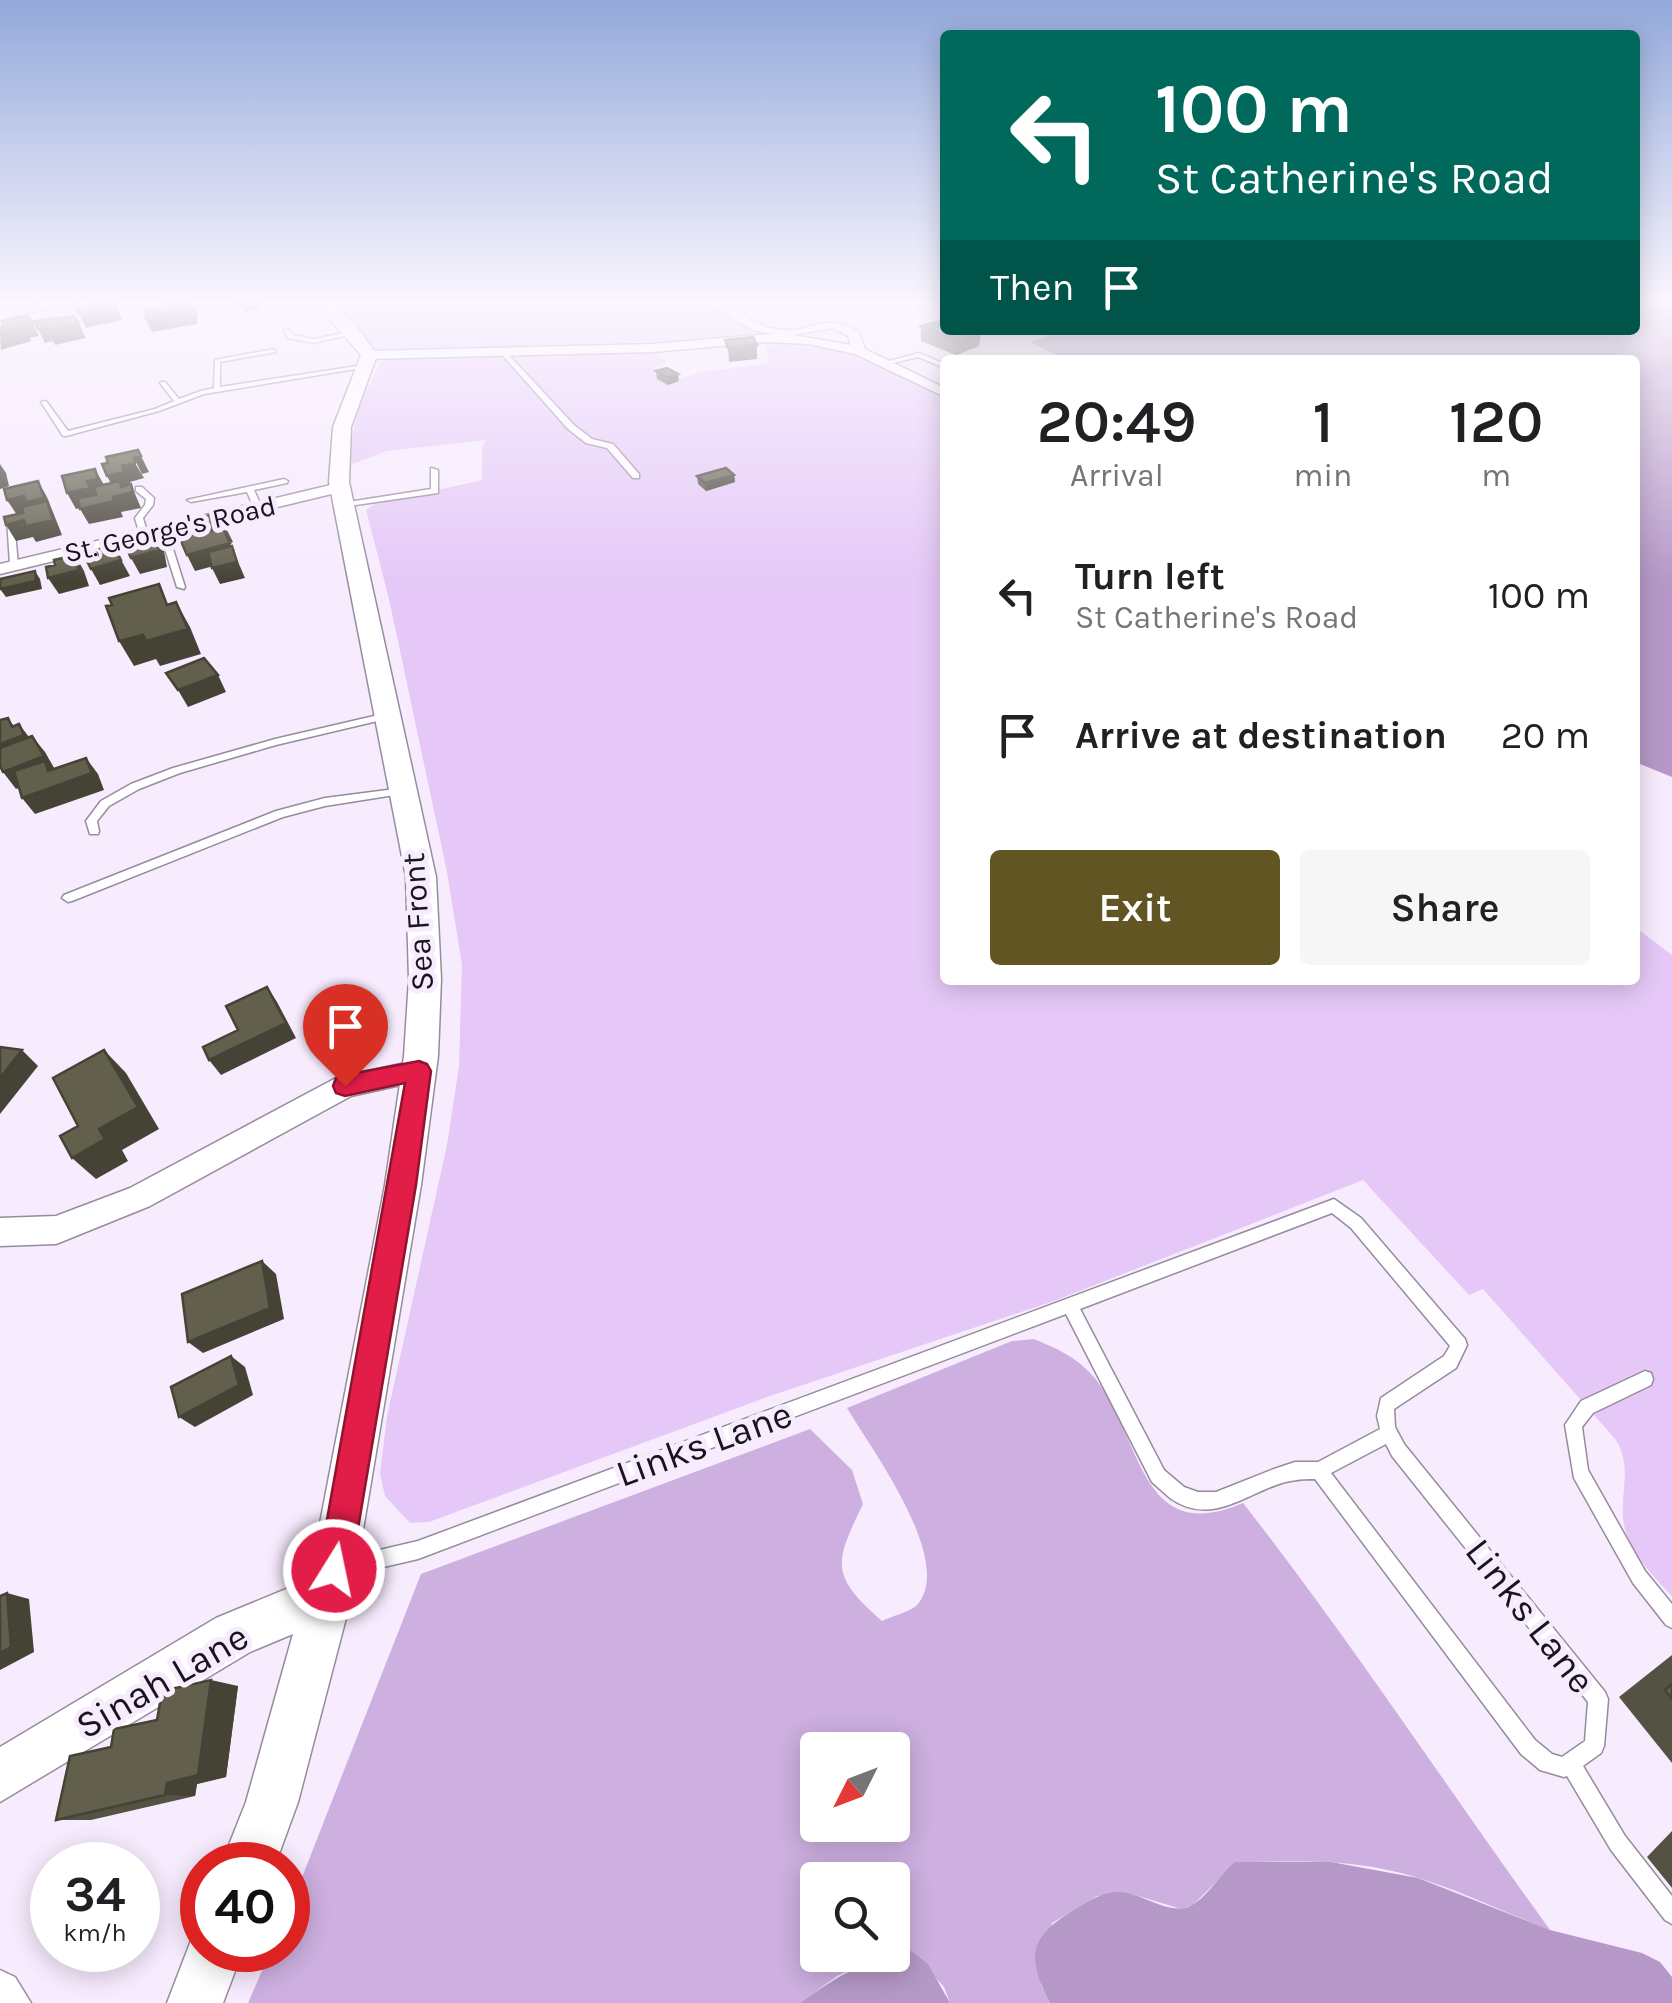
<!DOCTYPE html>
<html lang="en">
<head>
<meta charset="utf-8">
<style>
	body { margin:0; font-family:Karla,sans-serif; background:#f6f6f6; color:#202124; height:100vh; display:flex; flex-direction:column; font-size:38px; white-space:nowrap }
	* { box-sizing:border-box; margin:0 }
	p { font-size:32px; color:#757577 }
	.icon { flex:none; width:55px; height:55px; fill:none; stroke:currentColor; stroke-width:2; stroke-linecap:round; stroke-linejoin:round }
	.map { position:relative; flex:1; overflow:hidden }
	.side { position:absolute; left:940px; top:355px; width:700px; height:630px; display:flex; flex-direction:column; background:#fff; border-radius:10px; box-shadow:0 5px 25px #0003 }
	.side>* { flex:none }
	.hud { position:absolute; left:940px; top:30px; width:700px; height:305px; border-radius:10px; box-shadow:0 5px 25px #0003; background:#00695c; color:#fff; overflow:hidden }
	.needle { width:65px; rotate:228deg }
	.fabs { position:absolute; left:800px; top:1732px; display:grid; gap:20px }
	.fabs a { display:grid; place-items:center; width:110px; height:110px; border-radius:10px; background:#fff; box-shadow:0 5px 25px #0003; font-size:50px }
	.speed { position:absolute; left:30px; top:1842px; display:flex; gap:20px; font-size:50px; font-weight:700; text-align:center }
	.speed>* { display:grid; place-content:center; width:130px; height:130px; border-radius:50%; background:#fff; box-shadow:0 5px 25px #0003; line-height:1 }
	.speed small { font-size:25px; font-weight:400 }
	.speed .limit { border:15px solid #d22; background:#fff; color:#111 }
	.pin { position:absolute; display:grid; place-items:center; width:85px; height:85px; color:#fff; margin:-102px -42px; border-radius:50% 50% 50% 0; rotate:-45deg; box-shadow:0 0 10px #0007 }
	.pin .icon { rotate:45deg }
	.me { position:absolute; width:110px; margin:-55px; rotate:10deg; stroke-linejoin:round; filter:drop-shadow(0 0 8px #0008) }
	.turn { display:flex; align-items:center; gap:35px; height:210px; padding:0 50px; font-size:45px }
	.turn .icon { width:130px; height:130px; stroke-width:2.5 }
	.turn b { display:block; font-size:70px; line-height:85px }
	.then { display:flex; align-items:center; height:95px; padding:0 50px; background:#0003; gap:20px; font-size:38px }
	.eta { display:flex; justify-content:space-evenly; align-items:center; height:170px; text-align:center }
	.eta b { font-size:60px; font-weight:600; line-height:70px }
	.primary-button { display:flex; gap:20px; margin-top:auto; padding:20px 50px }
	.primary-button a { flex:1; height:115px; border-radius:10px; background:#615623; color:#fff; font-size:40px; font-weight:600; line-height:115px; text-align:center }
	.primary-button a+a { background:#f6f6f6; color:#202124 }
	ul { padding:0; list-style:none }
	li { display:flex; align-items:center; gap:30px; height:140px; padding:0 50px }
	li div { flex:1 }
	li b { display:block; font-size:38px }
	li em { font-style:normal }
	.map>svg:first-child { display:block }
	.green { fill:#e5c8f7 }
	.forest { fill:#cdafe0; fill-rule:evenodd }
	.water { fill:#b598c7 }
	.lines { fill:none; stroke-linecap:round; stroke-linejoin:round }
	.service-casing { stroke:#968c9d; stroke-width:3 }
	.minor-casing { stroke:#968c9d; stroke-width:3 }
	.tertiary-casing { stroke:#968c9d; stroke-width:3 }
	.service { fill:#fff; fill-rule:evenodd }
	.minor { fill:#fff; fill-rule:evenodd }
	.tertiary { fill:#fff; fill-rule:evenodd }
	.wall { fill:#545242 }
	.shaded-wall { fill:#454236 }
	.building { fill:#625f4d; stroke:#454236; stroke-width:2.5 }
	.route { fill:#e11d48; stroke:#92132f; stroke-width:2.5 }
	.labels { text-anchor:middle; dominant-baseline:central; stroke-width:10; stroke-linejoin:round; paint-order:stroke }
	.far-street-label { font-size:28px; fill:#18141b; stroke:#f7ebfe }
	.street-label { font-size:32px; fill:#18141b; stroke:#f7ebfe }
	.near-street-label { font-size:38px; fill:#18141b; stroke:#f7ebfe }
</style>
</head>
<body>
<div class="map">
<svg width="1672" height="2003" viewBox="0 0 1672 2003">
	<rect width="100%" height="100%" fill="#f7ebfe"/>
	<path class="green" d="M 317,300 L 707,300 L 757,327 L 766,338 L 365,351 Z
		M 785,343 L 846,351 L 945,398 L 945,980 L 1635,980 L 1635,927 L 1672,955 L 1672,1596 C 1652,1575 1625,1548 1623,1517 C 1621,1488 1632,1467 1616,1440 L 1483,1289 L 1469,1295 L 1363,1180 L 1054,1301 L 770,1396 L 429,1522 L 410,1523 L 385,1496 L 380,1474 L 387,1416 L 447,1145 L 459,1066 L 462,965 L 447,872 L 389,599 L 366,510 L 375,504 L 482,480 L 482,448 L 486,440 L 387,451 L 352,464 C 348,427 364,394 381,362 L 389,358 L 651,351 L 667,362 L 653,367 L 666,375 L 666,383 L 701,372 L 769,363 L 765,346 Z"/>
	<path class="forest" d="M 1034,1339 C 1056,1348 1076,1357 1092,1375 C 1143,1432 1136,1549 1243,1503 C 1351,1641 1447,1788 1550,1930 C 1496,1909 1440,1880 1383,1869 C 1334,1859 1285,1862 1236,1862 L 1193,1905 L 1181,1909 L 1132,1894 L 1097,1896 L 1052,1923 L 1041,1985 L 1050,2003 L 950,2003 L 944,1987 L 910,1950 L 893,1953 L 892,1880 L 818,1880 L 818,1955 L 883,1955 L 837,1976 L 800,2003 L 248,2003 L 271,1950 L 288,1950 L 288,1913 L 421,1574 L 810,1429 L 852,1470 L 863,1504 C 834,1564 830,1575 882,1621 C 892,1616 910,1612 917,1605 C 956,1562 870,1447 847,1408 L 1012,1341 ZM 818,1750 L 892,1750 L 892,1825 L 818,1825 Z"/>
	<path class="water" d="M 1635,300 L 1672,300 L 1672,777 L 1635,762 L 1635,360 L 1065,360 L 1031,342 L 1047,336 L 1035,330 L 1635,330 Z
		M 1235,1862 L 1331,1862 L 1418,1878 L 1550,1930 L 1642,1953 L 1660,1962 L 1672,1977 L 1672,2003 L 1050,2003 C 1026,1956 1029,1937 1075,1909 C 1089,1901 1102,1892 1118,1892 C 1140,1892 1163,1912 1185,1908 C 1202,1905 1221,1873 1235,1862 Z
		M 910,1950 L 928,1964 L 950,2003 L 800,2003 C 835,1978 870,1956 910,1950 Z"/>
	<g class="lines">
		<defs>
			<path id="service" d="M 205,300 L 211,300 L 210,310 L 193,314 L 193,312 L 205,308 Z
				M 284,329 L 288,329 L 292,335 L 314,339 L 353,331 L 356,333 L 314,343 L 288,338 Z
				M 274,349 L 276,352 L 220,362 L 220,387 L 364,365 L 367,367 L 204,394 L 159,411 L 66,436 L 63,436 L 41,402 L 46,401 L 68,431 L 155,409 L 174,401 L 160,383 L 161,382 L 165,382 L 179,399 L 201,391 L 214,388 L 215,360 Z
				M 499,349 L 503,349 L 574,425 L 592,439 L 613,444 L 639,474 L 639,478 L 633,478 L 607,448 L 586,443 L 568,429 L 499,351 Z
				M 919,353 L 945,364 L 945,368 L 918,357 L 885,365 L 882,363 Z
				M 431,468 L 438,470 L 438,493 L 342,507 L 338,505 L 342,503 L 431,489 Z
				M 284,479 L 288,481 L 287,483 L 254,490 L 262,508 L 258,510 L 254,508 L 247,492 L 191,502 L 187,500 Z
				M 136,487 L 142,487 L 154,498 L 153,505 L 143,518 L 148,535 L 144,537 L 140,535 L 135,518 L 145,505 L 146,499 L 136,491 Z
				M 7,518 L 14,520 L 18,565 L 14,568 L 10,565 Z
				M 160,528 L 167,530 L 185,587 L 184,589 L 177,587 L 159,530 Z
				M 387,713 L 392,716 L 390,718 L 276,745 L 180,773 L 139,789 L 109,806 L 97,821 L 99,831 L 98,834 L 90,834 L 86,821 L 101,801 L 131,784 L 173,768 L 275,739 Z
				M 403,788 L 407,789 L 407,793 L 325,806 L 283,817 L 72,901 L 68,902 L 62,898 L 64,895 L 276,811 L 325,798 Z
				M 1334,1199 L 1361,1218 L 1465,1339 L 1467,1345 L 1456,1368 L 1394,1409 L 1395,1427 L 1404,1444 L 1605,1692 L 1608,1699 L 1604,1746 L 1601,1753 L 1583,1766 L 1625,1836 L 1672,1896 L 1672,1924 L 1665,1920 L 1611,1850 L 1567,1776 L 1564,1777 L 1540,1770 L 1521,1754 L 1315,1479 C 1301,1479 1289,1480 1276,1485 C 1240,1498 1208,1525 1170,1498 C 1164,1493 1158,1487 1152,1482 L 1066,1314 L 418,1559 L 341,1577 L 335,1574 L 332,1568 L 335,1562 L 341,1559 L 418,1541 ZM 1332,1213 L 1351,1228 L 1450,1346 L 1444,1356 L 1381,1398 L 1377,1416 L 1380,1429 L 1318,1462 L 1295,1462 L 1274,1469 L 1216,1492 L 1198,1492 L 1184,1487 L 1164,1470 L 1080,1309 ZM 1386,1444 L 1392,1456 L 1588,1702 L 1585,1741 L 1562,1757 L 1552,1754 L 1535,1740 L 1331,1473 Z
				M 1645,1371 L 1651,1373 L 1653,1379 L 1651,1385 L 1593,1413 L 1582,1427 L 1588,1470 L 1645,1571 L 1672,1604 L 1672,1628 L 1666,1625 L 1633,1583 L 1574,1478 L 1565,1425 L 1581,1401 Z"/>
			<path id="minor" d="M 58,300 L 84,300 L 0,320 L 0,312 Z
				M 701,300 C 732,300 753,329 783,330 C 815,332 820,312 858,331 L 865,349 L 945,388 L 945,397 L 855,354 L 809,344 L 766,342 L 653,352 L 369,359 L 363,355 L 369,351 L 653,344 L 771,334 L 753,330 ZM 832,328 L 848,336 L 851,345 L 793,335 Z
				M 339,483 L 347,488 L 344,491 L 0,574 L 0,564 Z
				M 419,1060 L 428,1063 L 432,1071 L 428,1079 L 351,1096 L 150,1206 L 66,1240 L 56,1244 L 0,1246 L 0,1218 L 56,1216 L 130,1188 L 336,1078 Z
				M 0,1970 L 15,1977 L 31,2003 L 0,2003 Z"/>
			<path id="tertiary" d="M 313,300 L 329,300 L 357,327 L 377,355 L 351,427 L 349,482 L 436,877 L 441,979 L 438,1056 L 421,1185 L 352,1595 L 298,1802 L 275,1865 L 221,1865 L 246,1802 L 293,1634 L 250,1652 L 0,1802 L 0,1747 L 216,1618 L 308,1580 L 311,1570 L 385,1185 L 404,1056 L 409,979 L 406,877 L 329,482 L 333,427 L 361,355 Z
				M 202,1927 L 202,1950 L 243,1950 L 223,2003 L 167,2003 L 195,1930 Z"/>
		</defs>
		<use href="#service" class="service-casing"/>
		<use href="#minor" class="minor-casing"/>
		<use href="#tertiary" class="tertiary-casing"/>
		<use href="#service" class="service"/>
		<use href="#minor" class="minor"/>
		<use href="#tertiary" class="tertiary"/>
	</g>
	<path class="wall" d="M 921,326 L 979,331 L 981,332 L 979,346 L 956,355 L 921,341 Z
		M 656,371 L 679,381 L 668,385 L 657,379 Z
		M 734,475 L 735,482 L 706,491 L 698,484 L 697,476 Z
		M 1672,1655 L 1672,1763 L 1619,1697 Z
		M 238,1686 L 226,1777 L 197,1784 L 195,1796 L 91,1820 L 56,1820 L 111,1747 L 157,1720 Z
		M 1672,1831 L 1672,1888 L 1647,1857 Z"/>
	<path class="shaded-wall" d="M 163,300 L 190,300 L 191,301 L 166,307 Z
		M 192,301 L 198,315 L 197,324 L 152,332 L 145,318 Z
		M 260,302 L 262,308 L 245,313 L 242,306 Z
		M 116,306 L 122,320 L 86,328 L 79,314 Z
		M 32,322 L 39,336 L 30,338 L 31,341 L 1,350 L 0,334 L 22,324 Z
		M 79,324 L 86,338 L 55,345 L 48,330 Z
		M 46,327 L 53,341 L 45,343 L 38,329 Z
		M 981,332 L 979,346 L 956,355 L 957,341 Z
		M 757,345 L 757,359 L 729,362 L 728,348 Z
		M 678,374 L 679,381 L 668,385 L 667,377 Z
		M 141,456 L 149,472 L 142,474 L 134,458 Z
		M 135,463 L 144,478 L 130,482 L 141,508 L 121,512 L 123,517 L 89,524 L 80,509 L 113,497 L 115,491 L 107,476 L 122,466 Z
		M 0,464 L 6,473 L 9,486 L 0,489 Z
		M 95,469 L 104,485 L 98,504 L 76,509 L 67,493 L 87,481 Z
		M 734,475 L 735,482 L 706,491 L 705,483 Z
		M 38,481 L 47,497 L 62,535 L 36,542 L 33,537 L 16,541 L 6,525 L 24,520 L 53,520 L 17,515 L 7,500 Z
		M 225,526 L 233,542 L 204,550 L 196,534 Z
		M 156,535 L 164,551 L 167,567 L 140,574 L 131,558 Z
		M 230,543 L 245,578 L 220,584 L 212,568 L 236,560 L 195,571 L 187,555 Z
		M 113,545 L 130,576 L 100,585 L 91,569 Z
		M 75,555 L 84,571 L 89,586 L 59,594 L 48,578 Z
		M 35,571 L 40,579 L 42,589 L 6,597 L 0,589 Z
		M 176,602 L 190,627 L 201,654 L 160,666 L 156,659 L 134,666 L 119,641 L 143,635 Z
		M 218,675 L 226,692 L 188,707 L 178,690 Z
		M 8,718 L 21,736 L 19,724 L 32,741 L 0,765 L 0,744 L 12,727 Z
		M 32,736 L 45,752 L 57,773 L 86,758 L 98,774 L 104,790 L 35,814 L 22,798 L 51,775 L 16,789 L 3,772 Z
		M 267,987 L 277,1002 L 296,1038 L 221,1075 L 209,1060 L 286,1023 Z
		M 22,1050 L 38,1066 L 0,1114 L 0,1078 Z
		M 104,1050 L 126,1073 L 159,1129 L 122,1150 L 128,1161 L 96,1179 L 72,1158 L 99,1129 Z
		M 262,1261 L 276,1274 L 284,1319 L 203,1353 L 188,1342 Z
		M 231,1356 L 245,1367 L 253,1395 L 195,1427 L 179,1417 Z
		M 7,1593 L 29,1599 L 34,1652 L 0,1670 L 0,1653 Z
		M 211,1680 L 238,1686 L 226,1777 L 197,1784 L 195,1796 L 165,1795 L 167,1783 Z"/>
	<path class="building" d="M 110,300 L 116,306 L 79,314 L 75,309 Z
		M 236,300 L 258,300 L 260,302 L 242,306 Z
		M 192,301 L 191,310 L 145,318 L 147,310 L 171,307 L 171,304 Z
		M 28,315 L 32,322 L 22,324 L 24,327 L 0,334 L 0,328 L 4,327 L 1,321 Z
		M 74,316 L 79,324 L 48,330 L 46,327 L 38,329 L 34,321 Z
		M 945,320 L 945,330 L 976,330 L 981,332 L 957,341 L 921,326 Z
		M 753,337 L 757,345 L 728,348 L 725,340 Z
		M 667,368 L 678,374 L 667,377 L 656,371 Z
		M 138,450 L 141,456 L 134,458 L 135,463 L 122,466 L 124,472 L 107,476 L 102,464 L 108,463 L 106,457 Z
		M 726,468 L 734,475 L 705,483 L 697,476 Z
		M 95,469 L 98,479 L 87,481 L 90,488 L 67,493 L 62,476 Z
		M 38,481 L 44,498 L 26,502 L 24,496 L 7,500 L 4,489 Z
		M 120,481 L 121,487 L 131,484 L 133,492 L 113,497 L 114,501 L 80,509 L 78,498 L 96,495 L 94,487 Z
		M 47,501 L 53,520 L 26,526 L 24,520 L 6,525 L 4,517 L 23,513 L 22,507 Z
		M 218,513 L 225,526 L 196,534 L 223,529 L 230,543 L 187,555 L 180,539 L 187,537 L 182,528 L 197,524 L 194,519 Z
		M 156,535 L 159,550 L 131,558 L 126,547 L 136,545 L 134,541 Z
		M 113,545 L 121,560 L 91,569 L 85,557 L 95,555 L 93,551 Z
		M 232,546 L 237,562 L 212,568 L 208,552 Z
		M 75,555 L 79,570 L 48,578 L 46,567 L 55,565 L 54,560 Z
		M 35,571 L 36,581 L 0,589 L 0,579 Z
		M 159,584 L 167,605 L 176,602 L 188,629 L 146,641 L 143,635 L 119,641 L 106,606 L 112,605 L 109,598 Z
		M 204,658 L 218,675 L 178,690 L 166,673 Z
		M 8,718 L 12,727 L 19,724 L 24,735 L 0,744 L 0,720 Z
		M 32,736 L 44,756 L 3,772 L 0,766 L 0,748 Z
		M 86,758 L 92,773 L 22,798 L 14,771 L 45,761 L 48,771 Z
		M 267,987 L 286,1023 L 209,1060 L 203,1047 L 238,1030 L 226,1006 Z
		M 0,1047 L 22,1050 L 0,1078 Z
		M 104,1050 L 138,1107 L 99,1129 L 105,1139 L 72,1158 L 60,1136 L 78,1126 L 53,1078 Z
		M 262,1261 L 270,1308 L 188,1342 L 182,1294 Z
		M 231,1356 L 239,1385 L 179,1417 L 171,1387 Z
		M 7,1593 L 11,1647 L 0,1653 L 0,1596 Z
		M 211,1680 L 198,1775 L 167,1783 L 165,1795 L 56,1820 L 70,1756 L 111,1747 L 114,1729 L 157,1720 L 162,1691 Z
		M 1672,1684 L 1672,1699 L 1665,1690 Z"/>
	<linearGradient id="sky" x2="0" y2="1"><stop stop-color="#93a9db"/><stop offset="0.52" stop-color="#fbf6ff"/><stop offset="1" stop-color="#fbf6ff" stop-opacity="0"/></linearGradient>
	<rect width="1672" height="581" fill="url(#sky)"/>
	<path class="route" d="M 419,1061 L 427,1064 L 431,1071 L 416,1185 L 351,1570 L 346,1581 L 334,1586 L 323,1581 L 318,1570 L 405,1083 L 345,1096 L 336,1093 L 333,1086 L 336,1078 L 345,1075 Z"/>
	<g class="labels">
		<g class="far-street-label">
			<text transform="translate(170 529) rotate(-13)">St. George's Road</text>
		</g>
		<g class="street-label">
			<text transform="translate(418 922) rotate(-94)">Sea Front</text>
		</g>
		<g class="near-street-label">
			<text transform="translate(704 1444) rotate(-20)">Links Lane</text>
			<text transform="translate(1530 1616) rotate(52)">Links Lane</text>
			<text transform="translate(162 1681) rotate(-30)">Sinah Lane</text>
		</g>
	</g>
</svg>
<div class="fabs">
<a><svg class="needle" viewBox="-14 -14 28 28"><path d="M0-13l5 13h-10z" fill="#e53935"/><path d="M0 13l5-13h-10z" fill="#757577"/></svg></a>
<a><svg class="icon" aria-label="search" viewBox="0 0 24 24"><circle cx="10" cy="10" r="6"/><path d="M15 15l6 6"/></svg></a>
</div>
<div class="speed"><div>34<small>km/h</small></div><div class="limit">40</div></div>
<div class="pin" style="left:345px;top:1086px;background:#d93025"><svg class="icon" aria-label="arrive" viewBox="0 0 24 24"><path d="M6 21V4h12l-3 4 3 4H6"/></svg></div>
<svg class="me" style="left:334px;top:1570px" viewBox="-20 -20 40 40"><circle r="17" fill="#e11d48" stroke="#fff" stroke-width="3"/><path d="M0-11L8 9 0 5-8 9z" fill="#fff"/></svg>
<div class="hud">
<div class="turn"><svg class="icon" aria-label="left" viewBox="0 0 24 24"><path d="M17 20v-9H6M10 6l-5 5 5 5"/></svg><div><b>100 m</b>St Catherine's Road</div></div>
<div class="then">Then<svg class="icon" aria-label="arrive" viewBox="0 0 24 24"><path d="M6 21V4h12l-3 4 3 4H6"/></svg></div>
</div>
<section class="side">
<div class="eta">
<div><b>20:49</b><p>Arrival</p></div>
<div><b>1</b><p>min</p></div>
<div><b>120</b><p>m</p></div>
</div>
<ul>
<li><svg class="icon" aria-label="left" viewBox="0 0 24 24"><path d="M17 20v-9H6M10 6l-5 5 5 5"/></svg><div><b>Turn left</b><p>St Catherine's Road</p></div><em>100 m</em></li>
<li><svg class="icon" aria-label="arrive" viewBox="0 0 24 24"><path d="M6 21V4h12l-3 4 3 4H6"/></svg><div><b>Arrive at destination</b></div><em>20 m</em></li>
</ul>
<div class="primary-button"><a>Exit</a><a>Share</a></div>
</section>
</div>
</body>
</html>
